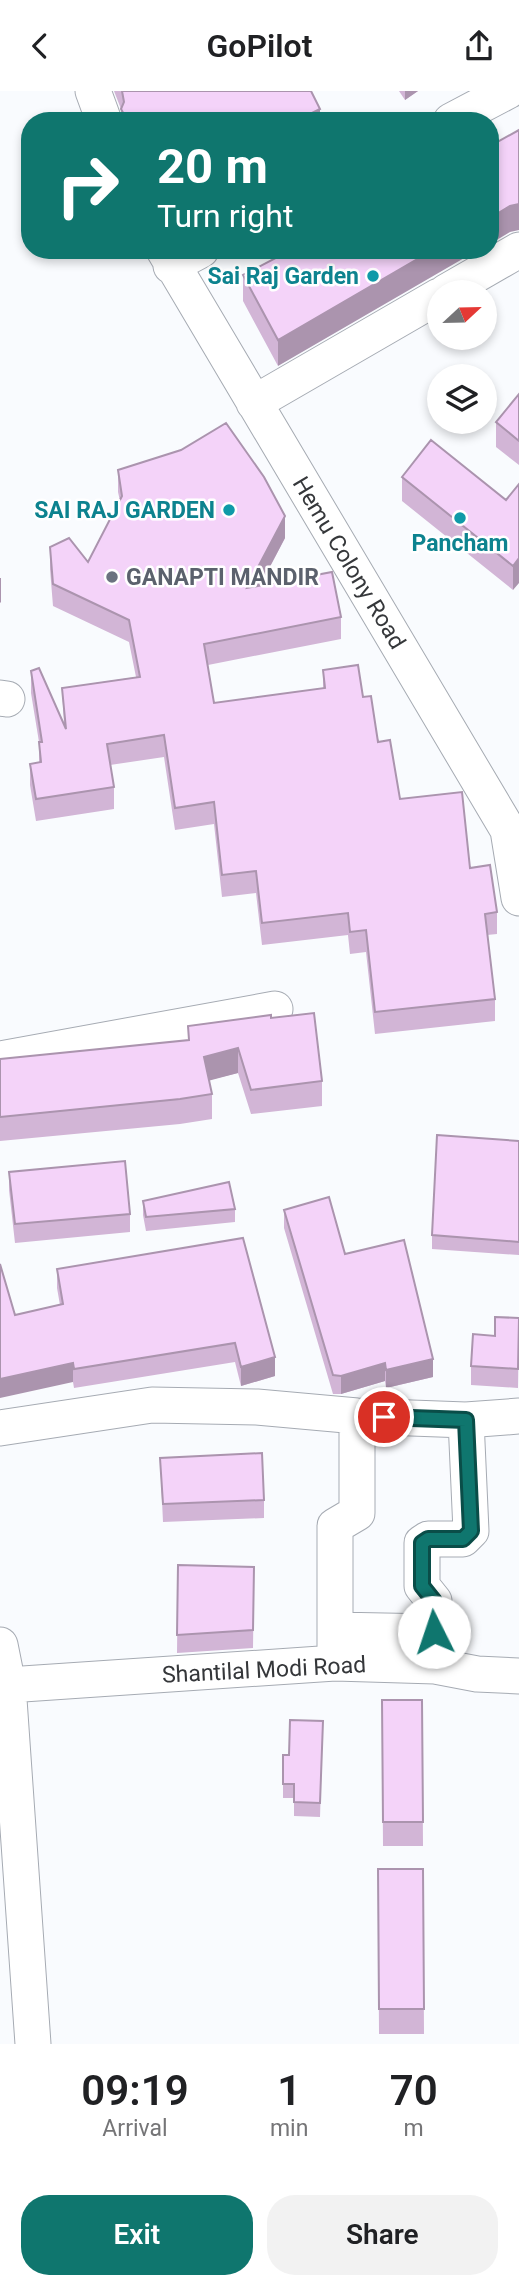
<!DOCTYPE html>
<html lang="en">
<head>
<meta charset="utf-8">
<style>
	body { margin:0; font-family:Roboto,sans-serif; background:#f2f2f2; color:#202124; height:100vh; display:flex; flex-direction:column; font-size:26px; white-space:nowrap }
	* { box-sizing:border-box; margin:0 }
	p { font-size:23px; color:#757577 }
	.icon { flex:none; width:38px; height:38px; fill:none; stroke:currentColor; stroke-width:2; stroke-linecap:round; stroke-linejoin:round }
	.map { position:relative; height:1953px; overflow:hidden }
	.side { display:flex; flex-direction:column; background:#fff; flex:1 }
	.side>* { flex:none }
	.top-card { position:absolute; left:21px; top:21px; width:478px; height:147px; border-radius:28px; box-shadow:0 4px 10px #0003; background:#0f766e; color:#fff; overflow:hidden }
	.needle { width:46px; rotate:68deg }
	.controls { position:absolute; left:427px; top:189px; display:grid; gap:14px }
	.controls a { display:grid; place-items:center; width:70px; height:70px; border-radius:50%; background:#fff; box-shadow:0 4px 10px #0003; font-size:35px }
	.pin { position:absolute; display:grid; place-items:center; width:60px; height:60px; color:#fff; margin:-30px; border:4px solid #fff; border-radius:50%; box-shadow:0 2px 7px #0007 }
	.me { position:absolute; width:77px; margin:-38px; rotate:356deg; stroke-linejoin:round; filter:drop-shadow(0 0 5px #0008) }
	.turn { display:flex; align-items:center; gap:24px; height:147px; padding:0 21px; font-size:32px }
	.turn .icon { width:91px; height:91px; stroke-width:2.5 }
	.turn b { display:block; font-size:49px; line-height:60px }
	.eta { display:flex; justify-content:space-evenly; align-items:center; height:119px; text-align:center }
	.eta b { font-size:42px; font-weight:600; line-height:49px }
	.primary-button { display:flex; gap:14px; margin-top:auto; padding:14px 21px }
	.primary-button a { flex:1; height:80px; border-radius:28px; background:#0f766e; color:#fff; font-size:28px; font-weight:600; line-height:80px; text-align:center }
	.primary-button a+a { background:#f2f2f2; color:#202124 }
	header { display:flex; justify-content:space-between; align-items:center; height:91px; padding:0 21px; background:#fff; font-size:32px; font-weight:600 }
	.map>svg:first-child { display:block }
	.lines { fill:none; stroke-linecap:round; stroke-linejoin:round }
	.street-casing { stroke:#a6abb3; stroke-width:37 }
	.street { stroke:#fff; stroke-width:35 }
	.wall { fill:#d2b5d6 }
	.shaded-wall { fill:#ab94ae }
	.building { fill:#f4d3f9; stroke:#ab94ae; stroke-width:2 }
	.route-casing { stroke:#0a4d48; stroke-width:18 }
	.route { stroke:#0f766e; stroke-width:12 }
	.culture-dot { fill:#0f9aa8; stroke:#fff; stroke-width:2.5 }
	.worship-dot { fill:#6b7280; stroke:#fff; stroke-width:2.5 }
	.labels { text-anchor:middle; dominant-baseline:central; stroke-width:5; stroke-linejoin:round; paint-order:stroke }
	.culture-label { font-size:23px; font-weight:bold; fill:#0d838f; stroke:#fff; text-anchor:end }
	.street-label { font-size:23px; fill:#35373a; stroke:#fff }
	.worship-label { font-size:23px; font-weight:bold; fill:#5b616d; stroke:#fff; text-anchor:start }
</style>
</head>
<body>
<header><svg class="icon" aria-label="back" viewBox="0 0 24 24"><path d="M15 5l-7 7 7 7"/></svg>GoPilot<svg class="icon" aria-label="share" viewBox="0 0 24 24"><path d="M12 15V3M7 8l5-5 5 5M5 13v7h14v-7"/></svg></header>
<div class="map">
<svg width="519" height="1953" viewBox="0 0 519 1953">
	<rect width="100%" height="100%" fill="#f9fbfe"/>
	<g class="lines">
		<defs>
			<path id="street" d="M 93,0 L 104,30
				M 451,30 L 508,0
				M 164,159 L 508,739 L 519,807
				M 171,175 L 201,159
				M 446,201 L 519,159
				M 254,312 L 439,205
				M 0,607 L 7,608
				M 0,968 L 275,918
				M 0,1337 L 152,1314 L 257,1316 L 357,1325 L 466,1329 L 519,1325
				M 335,1539 L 434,1541
				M 0,1554 L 8,1594 L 33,1953
				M 335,1572 L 335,1435 L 357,1422 L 357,1325
				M 435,1575 L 434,1510 L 422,1495 L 422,1452 L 428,1448 L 463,1448 L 471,1440 L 466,1329
				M 8,1594 L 335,1572 L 435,1575 L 477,1583 L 519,1585"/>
		</defs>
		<use href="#street" class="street-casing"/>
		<use href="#street" class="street"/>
	</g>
	<path class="wall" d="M 114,0 L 311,0 L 320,30 L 121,30 L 121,18 Z
		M 399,0 L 418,0 L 405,9 Z
		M 291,159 L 278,275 L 243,210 L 243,184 Z
		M 519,303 L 519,374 L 496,356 L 496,331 Z
		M 118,379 L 285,447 L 260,495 L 341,526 L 341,548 L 208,574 L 214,612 L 323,597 L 323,579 L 363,606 L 400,708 L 470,777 L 497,821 L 497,843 L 487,844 L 495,908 L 495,930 L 375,943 L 366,861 L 350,863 L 348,844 L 262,854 L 256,802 L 222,806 L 214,733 L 175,739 L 164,666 L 110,674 L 114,696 L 114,718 L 36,730 L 30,694 L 30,673 L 39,671 L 39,651 L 31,602 L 31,580 L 64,633 L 62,597 L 136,586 L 129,551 L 53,515 L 50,478 L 50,456 L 88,471 L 120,410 L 118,401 Z
		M 402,386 L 506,409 L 519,393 L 513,499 L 402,410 Z
		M 271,927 L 322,990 L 322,1015 L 251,1023 L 238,982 L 209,989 L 212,1003 L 212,1028 L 180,1033 L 0,1050 L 0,968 L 188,949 L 188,935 Z
		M 519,1050 L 519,1164 L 432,1158 L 432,1144 Z
		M 9,1081 L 130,1123 L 130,1141 L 15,1152 L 9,1099 Z
		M 143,1110 L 235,1118 L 235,1131 L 146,1140 L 143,1124 Z
		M 284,1119 L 345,1163 L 433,1286 L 386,1297 L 385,1290 L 341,1303 L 333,1303 L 284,1137 Z
		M 243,1147 L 275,1285 L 241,1295 L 235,1271 L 74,1297 L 73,1291 L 15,1224 L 60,1214 L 57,1197 L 57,1178 Z
		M 519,1227 L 518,1297 L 471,1294 L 471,1275 L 495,1245 Z
		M 160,1367 L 264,1409 L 264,1427 L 163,1431 Z
		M 178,1474 L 254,1476 L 253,1557 L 177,1562 Z
		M 382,1609 L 422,1609 L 423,1755 L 383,1755 Z
		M 323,1630 L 320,1726 L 294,1725 L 294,1707 L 283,1707 L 283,1664 L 289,1664 Z
		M 378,1778 L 423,1778 L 424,1943 L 379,1943 Z"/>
	<path class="shaded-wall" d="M 405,0 L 418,0 L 405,9 Z
		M 320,18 L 320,30 L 296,30 Z
		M 519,113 L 519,139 L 510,141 L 490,153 L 490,127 L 510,115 Z
		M 433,159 L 478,159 L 278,275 L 278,249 Z
		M 285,425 L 285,447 L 247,519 L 247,497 Z
		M 519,467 L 519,492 L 513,499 L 513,475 Z
		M 0,487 L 1,487 L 1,511 L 0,512 Z
		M 238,957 L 238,982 L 204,991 L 204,966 Z
		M 275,1266 L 275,1285 L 241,1295 L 241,1276 Z
		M 433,1268 L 433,1286 L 386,1297 L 386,1279 Z
		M 73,1272 L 73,1291 L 0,1307 L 0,1288 Z
		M 385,1272 L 385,1290 L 341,1303 L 341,1285 Z"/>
	<path class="building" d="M 122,0 L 311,0 L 320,18 L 296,30 L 130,30 L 128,26 L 126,27 L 121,18 L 124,11 Z
		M 519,39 L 519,113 L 510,115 L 490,127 L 490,55 Z
		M 291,159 L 433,159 L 278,249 L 243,184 Z
		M 519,303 L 519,350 L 496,331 Z
		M 226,332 L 264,386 L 285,425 L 247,497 L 332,481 L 341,526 L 204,553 L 214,612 L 325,597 L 323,579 L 358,574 L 363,606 L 371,605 L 378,651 L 390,649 L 400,708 L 462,701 L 470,777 L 490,774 L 497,821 L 485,823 L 495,908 L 375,921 L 366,839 L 350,841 L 348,822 L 262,832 L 256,780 L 222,784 L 214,711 L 175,717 L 164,644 L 107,653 L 114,696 L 36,708 L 30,673 L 41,671 L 39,651 L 42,651 L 31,580 L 39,577 L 66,638 L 62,597 L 140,586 L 129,529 L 53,493 L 50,456 L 69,447 L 88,471 L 122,405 L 118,379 L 181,359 Z
		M 431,349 L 506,409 L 519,393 L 519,467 L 513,475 L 402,386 Z
		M 314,922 L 322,990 L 251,999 L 238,957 L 204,966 L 212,1003 L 180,1008 L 0,1026 L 0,968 L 189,949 L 188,935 L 271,924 L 271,927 Z
		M 437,1044 L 519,1050 L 519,1151 L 432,1144 Z
		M 125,1070 L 130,1123 L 15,1133 L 9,1081 Z
		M 229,1091 L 235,1118 L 146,1126 L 143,1110 Z
		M 329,1106 L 345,1163 L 404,1149 L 433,1268 L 386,1279 L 385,1272 L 341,1285 L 333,1284 L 284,1119 Z
		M 243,1147 L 275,1266 L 241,1276 L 235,1252 L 74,1278 L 73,1272 L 0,1288 L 0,1173 L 15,1224 L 63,1213 L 57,1178 Z
		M 495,1226 L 519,1227 L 518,1278 L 471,1275 L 473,1243 L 495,1245 Z
		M 262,1362 L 264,1409 L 163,1413 L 160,1367 Z
		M 178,1474 L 254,1476 L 253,1539 L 177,1544 Z
		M 382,1609 L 422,1609 L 423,1731 L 383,1731 Z
		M 290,1629 L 323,1630 L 320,1712 L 294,1711 L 294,1693 L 283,1693 L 283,1664 L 289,1664 Z
		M 378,1778 L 423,1778 L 424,1918 L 379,1918 Z"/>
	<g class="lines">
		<defs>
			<path id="route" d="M 384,1326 L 466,1329 L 471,1440 L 463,1448 L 428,1448 L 422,1452 L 422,1495 L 434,1510 L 434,1541"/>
		</defs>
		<use href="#route" class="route-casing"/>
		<use href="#route" class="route"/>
	</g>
	<g class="culture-dot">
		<circle cx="373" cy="185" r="7"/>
		<circle cx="229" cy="419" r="7"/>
		<circle cx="460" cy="427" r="7"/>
	</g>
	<circle class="worship-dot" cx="112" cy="486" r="7"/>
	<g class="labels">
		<g class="culture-label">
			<text x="359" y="185">Sai Raj Garden</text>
			<text x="215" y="419">SAI RAJ GARDEN</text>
			<text x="460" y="452" text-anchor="middle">Pancham</text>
		</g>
		<g class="street-label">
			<text transform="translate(349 472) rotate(59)">Hemu Colony Road</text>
			<text transform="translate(264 1579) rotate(-3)">Shantilal Modi Road</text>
		</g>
		<g class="worship-label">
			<text x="126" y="486">GANAPTI MANDIR</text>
		</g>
	</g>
</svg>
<div class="controls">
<a><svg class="needle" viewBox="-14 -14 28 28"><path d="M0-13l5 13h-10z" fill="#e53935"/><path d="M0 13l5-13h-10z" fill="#757577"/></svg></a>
<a><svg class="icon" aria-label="layers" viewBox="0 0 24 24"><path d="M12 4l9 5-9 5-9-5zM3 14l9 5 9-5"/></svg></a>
</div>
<div class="pin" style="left:384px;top:1326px;background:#d93025"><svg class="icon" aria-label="arrive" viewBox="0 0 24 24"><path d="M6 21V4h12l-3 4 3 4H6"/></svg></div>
<svg class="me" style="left:434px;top:1541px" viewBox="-20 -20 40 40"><circle r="19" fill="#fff"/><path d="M0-13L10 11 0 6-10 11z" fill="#0f766e"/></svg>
<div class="top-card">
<div class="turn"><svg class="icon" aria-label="right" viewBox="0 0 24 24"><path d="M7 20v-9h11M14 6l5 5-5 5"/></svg><div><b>20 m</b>Turn right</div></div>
</div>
</div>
<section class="side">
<div class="eta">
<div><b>09:19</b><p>Arrival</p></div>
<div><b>1</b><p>min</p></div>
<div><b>70</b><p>m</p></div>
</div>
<div class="primary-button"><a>Exit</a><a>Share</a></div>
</section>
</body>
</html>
